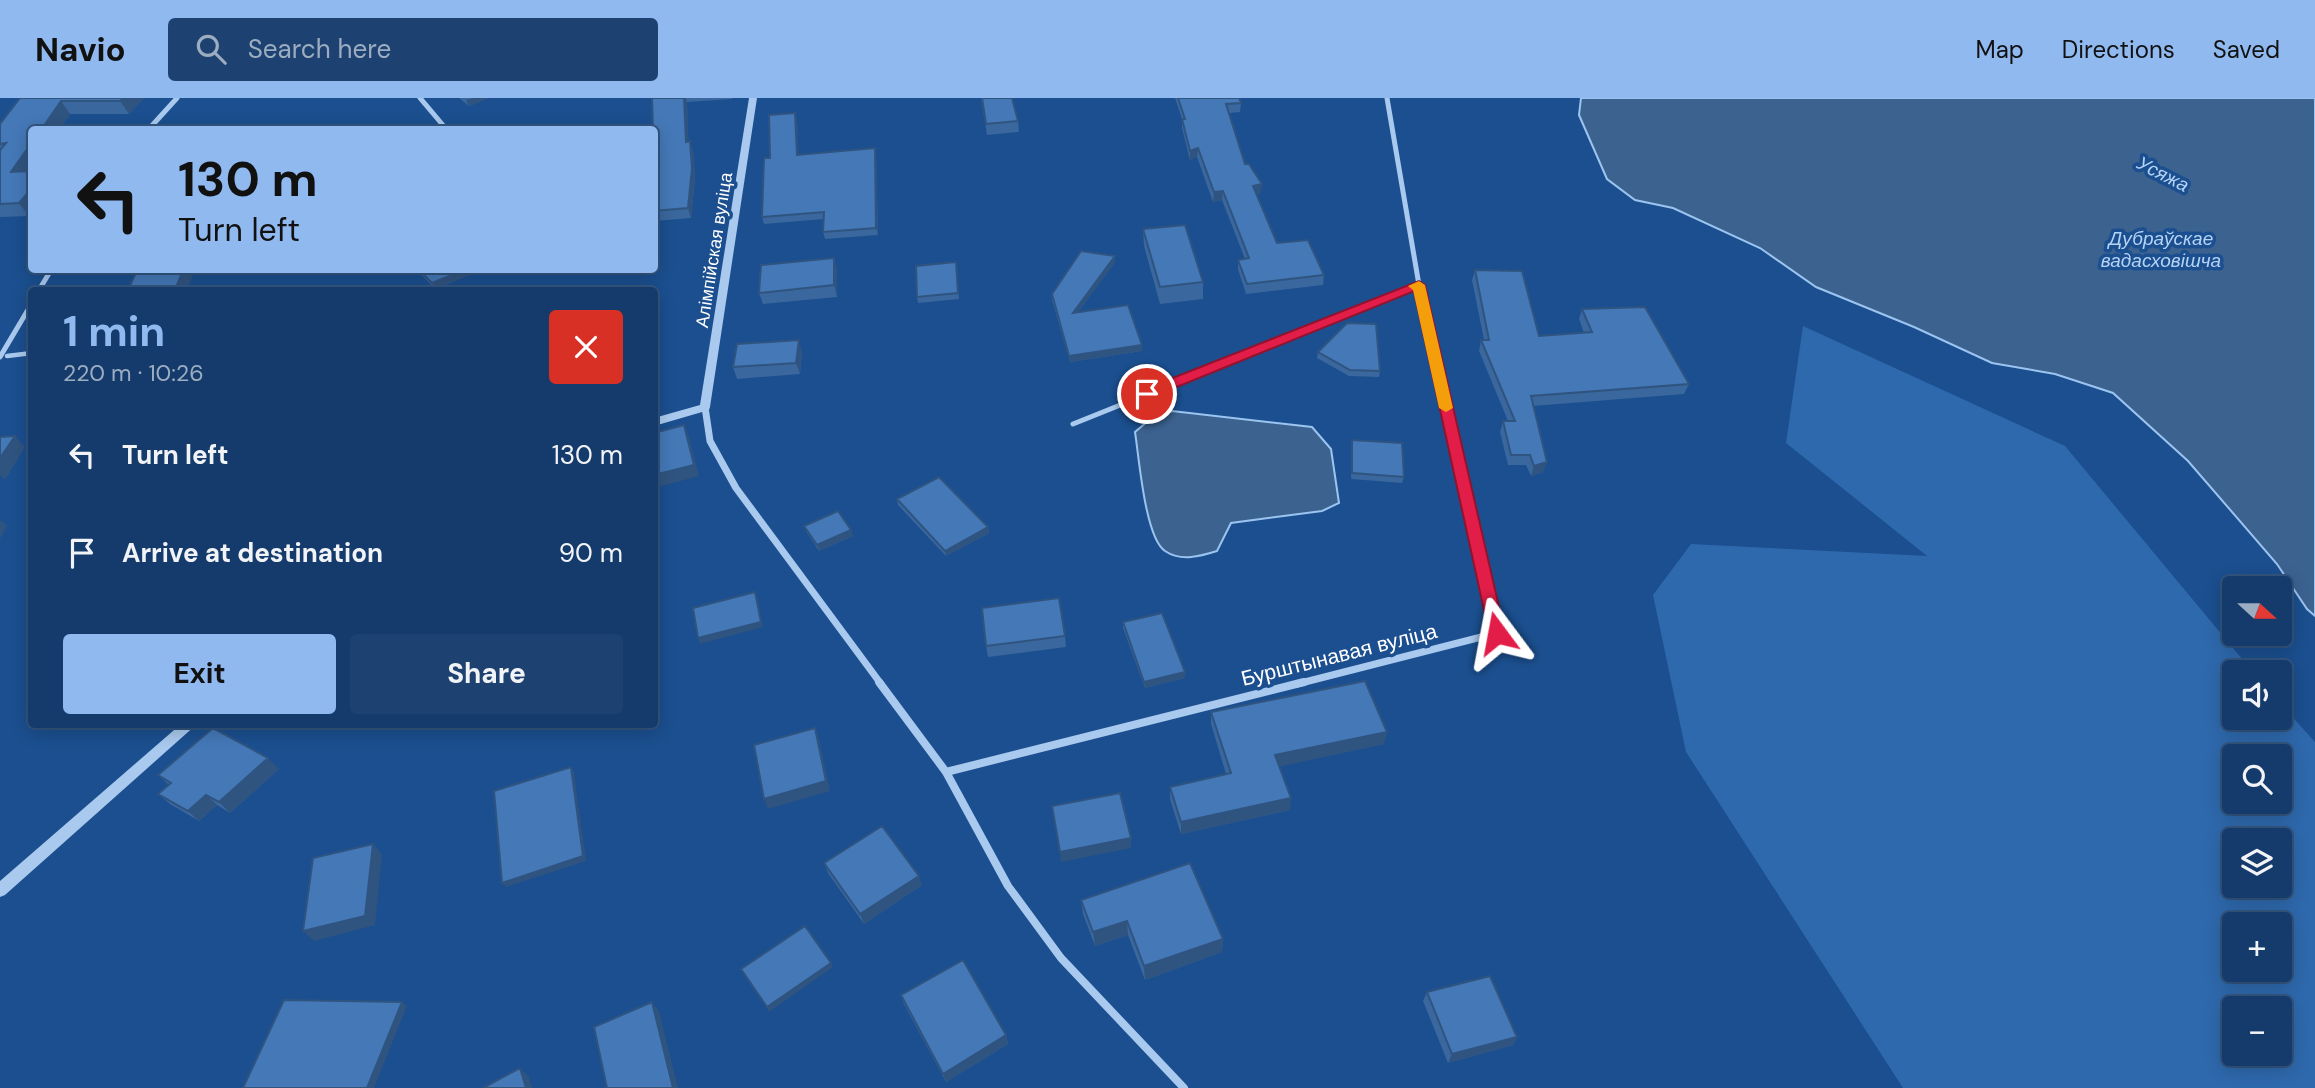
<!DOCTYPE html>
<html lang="en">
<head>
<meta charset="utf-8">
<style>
	body { margin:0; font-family:"DM Sans",sans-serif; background:#1d4271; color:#f1f3f6; height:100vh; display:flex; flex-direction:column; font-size:26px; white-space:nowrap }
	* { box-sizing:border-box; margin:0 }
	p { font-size:23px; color:#9dadc1 }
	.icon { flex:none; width:38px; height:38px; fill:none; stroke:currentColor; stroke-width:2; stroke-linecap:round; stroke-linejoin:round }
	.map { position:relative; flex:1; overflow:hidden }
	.drawer { position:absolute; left:28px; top:189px; width:630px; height:441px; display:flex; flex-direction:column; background:#143b6b; border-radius:7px; box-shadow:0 4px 18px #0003,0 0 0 2px #33557e }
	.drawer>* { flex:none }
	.banner { position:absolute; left:28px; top:28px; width:630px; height:147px; border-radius:7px; box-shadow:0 4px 18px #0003,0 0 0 2px #33557e; background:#90b9f0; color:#111; overflow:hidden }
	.needle { width:46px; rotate:111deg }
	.fabs { position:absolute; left:2222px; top:478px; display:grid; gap:14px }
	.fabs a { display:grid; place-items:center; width:70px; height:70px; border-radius:7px; background:#143b6b; box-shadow:0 4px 18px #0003,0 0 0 2px #33557e; font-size:35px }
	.pin { position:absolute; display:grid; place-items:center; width:60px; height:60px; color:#fff; margin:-30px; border:4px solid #fff; border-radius:50%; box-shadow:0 2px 7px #0007 }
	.me { position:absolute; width:77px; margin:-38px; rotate:347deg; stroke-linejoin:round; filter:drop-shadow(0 0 5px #0008) }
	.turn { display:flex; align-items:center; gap:24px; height:147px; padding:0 35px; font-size:32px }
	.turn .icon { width:91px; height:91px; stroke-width:2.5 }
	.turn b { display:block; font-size:49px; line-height:60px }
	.round { display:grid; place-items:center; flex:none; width:74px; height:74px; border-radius:7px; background:#1d4271 }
	.head { display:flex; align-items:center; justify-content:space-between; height:119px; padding:0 35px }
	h1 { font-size:42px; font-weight:700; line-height:52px; color:#90b9f0 }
	.action { display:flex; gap:14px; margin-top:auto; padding:14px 35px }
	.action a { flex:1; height:80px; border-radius:7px; background:#90b9f0; color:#111; font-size:28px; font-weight:700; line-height:80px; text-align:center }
	.action a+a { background:#1d4271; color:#f1f3f6 }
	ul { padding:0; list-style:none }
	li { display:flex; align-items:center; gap:21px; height:98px; padding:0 35px }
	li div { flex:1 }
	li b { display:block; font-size:26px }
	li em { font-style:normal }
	header { display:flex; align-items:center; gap:42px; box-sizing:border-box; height:98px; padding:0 35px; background:#90b9f0; color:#111 }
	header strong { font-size:33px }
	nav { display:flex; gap:38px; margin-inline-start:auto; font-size:24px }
	.search { width:490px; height:63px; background:#1d4271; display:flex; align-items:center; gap:18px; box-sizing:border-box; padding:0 24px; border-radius:7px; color:#9dadc1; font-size:26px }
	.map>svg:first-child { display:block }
	.green { fill:#2e69ad; fill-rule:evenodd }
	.water { fill:#3c6290; stroke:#9cc4f0; stroke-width:2 }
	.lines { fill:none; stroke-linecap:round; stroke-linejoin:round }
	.service-far1 { stroke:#a9c9ee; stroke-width:4.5 }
	.service { stroke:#a9c9ee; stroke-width:5 }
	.minor-far2 { stroke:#a9c9ee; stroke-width:5 }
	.minor-far1 { stroke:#a9c9ee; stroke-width:7 }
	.minor { stroke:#a9c9ee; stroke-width:8 }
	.tertiary { fill:#a9c9ee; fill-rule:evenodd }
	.wall { fill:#3a679d }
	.shaded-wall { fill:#305480 }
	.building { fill:#4478b7; stroke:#305480; stroke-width:2 }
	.route { fill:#e11d48; stroke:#92132f; stroke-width:2 }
	.slow { fill:#f59e0b }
	.labels { text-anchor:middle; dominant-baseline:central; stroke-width:7; stroke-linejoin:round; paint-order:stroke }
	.far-street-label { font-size:18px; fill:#fff; stroke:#1b4f8f }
	.far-water-label { font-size:19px; font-style:italic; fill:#b5d3f5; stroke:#1b4f8f }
	.street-label { font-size:21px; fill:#fff; stroke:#1b4f8f }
</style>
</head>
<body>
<header>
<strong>Navio</strong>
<div class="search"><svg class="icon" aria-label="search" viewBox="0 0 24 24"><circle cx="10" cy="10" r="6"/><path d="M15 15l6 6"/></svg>Search here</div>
<nav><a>Map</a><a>Directions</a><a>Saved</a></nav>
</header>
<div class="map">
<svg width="2315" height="990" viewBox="0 0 2315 990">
	<rect width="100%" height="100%" fill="#1b4f8f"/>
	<path class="green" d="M 1803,228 L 2065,348 L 2253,574 L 2235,574 L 2235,620 L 2280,620 L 2280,605 L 2315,644 L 2315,990 L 1903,990 L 1686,654 L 1653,497 L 1691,446 L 1927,458 L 1786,345 ZM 2235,658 L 2280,658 L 2280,704 L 2235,704 ZM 2235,742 L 2280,742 L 2280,788 L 2235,788 ZM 2235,826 L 2280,826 L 2280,872 L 2235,872 ZM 2235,910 L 2280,910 L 2280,956 L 2235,956 Z"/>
	<path class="water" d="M 1581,0 L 2315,0 L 2315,518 L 2307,511 L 2277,466 L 2188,363 L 2113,295 L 2055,276 L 1992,265 L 1914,229 L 1816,189 L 1760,150 L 1673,110 L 1635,102 L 1607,81 L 1579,17 Z
		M 1172,313 L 1312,329 L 1331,351 L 1339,405 L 1322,413 L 1231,425 L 1217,453 C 1201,458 1181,464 1165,453 C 1145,440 1139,359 1135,334 L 1148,323 Z"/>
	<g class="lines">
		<path class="service-far1" d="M 7,258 L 32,255
			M 1235,261 L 1419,187"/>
		<path class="service" d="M 1073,326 L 1240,259"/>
		<path class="minor-far2" d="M 420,0 L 447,32
			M 1387,0 L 1419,187 L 1436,261
			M 148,32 L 177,0
			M 39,192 L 51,172
			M 0,259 L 32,205"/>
		<path class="minor-far1" d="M 705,309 L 710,343 L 736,390 L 881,586
			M 1297,586 L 1497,535 L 1435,259"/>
		<path class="minor" d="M 879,584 L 946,674 L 1008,788 L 1061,860 L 1184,990
			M 946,674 L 1304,584"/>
		<path class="tertiary" d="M 749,0 L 757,0 L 710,309 L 709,312 L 654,328 L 654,320 L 700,307 Z
			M 181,626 L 197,626 L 5,797 L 0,799 L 0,783 Z"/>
	</g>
	<path class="wall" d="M 20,0 L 144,0 L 129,16 L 70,16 L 30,73 L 29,118 L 0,119 L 0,26 Z
		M 459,0 L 489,0 L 469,8 Z
		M 652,0 L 732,0 L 732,1 L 687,4 L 688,44 L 693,52 L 695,80 L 691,120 L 655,123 L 654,121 L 654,94 L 657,74 L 656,74 Z
		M 981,0 L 1018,23 L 1019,34 L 987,37 Z
		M 1175,0 L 1239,0 L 1241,5 L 1240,14 L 1229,15 L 1245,66 L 1261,95 L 1257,96 L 1277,145 L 1324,177 L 1323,187 L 1246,196 L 1238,171 L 1238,162 L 1245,161 L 1222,102 L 1213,104 L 1197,59 L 1190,62 L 1182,30 L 1182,21 Z
		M 795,15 L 797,22 L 798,57 L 875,50 L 876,57 L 878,137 L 825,141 L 823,134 L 824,121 L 764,126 L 762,119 L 770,60 Z
		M 1143,131 L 1203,184 L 1203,201 L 1160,206 L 1144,148 Z
		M 1115,164 L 1078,214 L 1142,253 L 1070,264 L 1052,202 L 1052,196 Z
		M 957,170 L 959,201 L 918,205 L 917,199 Z
		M 837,171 L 837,199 L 763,206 L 759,195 Z
		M 417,172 L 481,172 L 435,191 Z
		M 1475,172 L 1539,238 L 1584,235 L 1579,221 L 1582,211 L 1689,286 L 1684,296 L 1533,308 L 1543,374 L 1531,378 L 1526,367 L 1508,367 L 1500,334 L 1503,323 L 1508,323 L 1479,253 L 1481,242 L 1484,242 L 1472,182 Z
		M 802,254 L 800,276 L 737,281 L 733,269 Z
		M 1318,254 L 1380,273 L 1379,279 L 1349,278 L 1317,260 Z
		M 1352,342 L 1404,379 L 1402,385 L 1351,381 Z
		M 897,401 L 988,429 L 989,435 L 946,458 L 898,407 Z
		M 804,428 L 853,438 L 819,453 L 806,433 Z
		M 1123,524 L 1185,580 L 1145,590 L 1123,530 Z
		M 1065,538 L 1066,549 L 988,559 L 986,548 Z
		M 1211,614 L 1384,646 L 1279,668 L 1290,712 L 1181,736 L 1170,701 L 1170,689 L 1226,676 L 1211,626 Z
		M 279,671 L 230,715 L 217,707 L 199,723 L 170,706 L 158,696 L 169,687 L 158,677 Z
		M 824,765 L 922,787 L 864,826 L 828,775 Z
		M 1081,802 L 1223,841 L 1222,854 L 1145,882 L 1128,837 L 1095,848 L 1083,816 Z
		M 1427,894 L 1517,939 L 1513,947 L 1448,965 L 1423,903 Z
		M 901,897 L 1006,937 L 1008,946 L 946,984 L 904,906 Z"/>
	<path class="shaded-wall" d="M 124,0 L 144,0 L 129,16 L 120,3 Z
		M 473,0 L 489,0 L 469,8 L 466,2 Z
		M 684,0 L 686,0 L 687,4 L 689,53 L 686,44 Z
		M 61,3 L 70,16 L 59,32 L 41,32 Z
		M 795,15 L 797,22 L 799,64 L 797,57 Z
		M 690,43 L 693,52 L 695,80 L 691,120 L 688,110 Z
		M 32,44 L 32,71 L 20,86 L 11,74 Z
		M 875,50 L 876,57 L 878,137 L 876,130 Z
		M 1198,50 L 1197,59 L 1190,62 L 1190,53 Z
		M 654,64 L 659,64 L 662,73 L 656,74 Z
		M 1262,86 L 1261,95 L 1253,97 L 1253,88 Z
		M 32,90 L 32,115 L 29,118 L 19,105 Z
		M 1223,93 L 1222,102 L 1213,104 L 1214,94 Z
		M 657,131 L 659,136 L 654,157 L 654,143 Z
		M 1115,158 L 1115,164 L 1073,221 L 1073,215 Z
		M 834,160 L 837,171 L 837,199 L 834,187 Z
		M 183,172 L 195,172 L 187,192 L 175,192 Z
		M 465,172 L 481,172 L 435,191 L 432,185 Z
		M 799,242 L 802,254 L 800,276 L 796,265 Z
		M 1142,247 L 1142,253 L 1070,264 L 1069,258 Z
		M 684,327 L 689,339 L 699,378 L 654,390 L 654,377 Z
		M 15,338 L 25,349 L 5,382 L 0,377 L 0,360 Z
		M 1547,364 L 1543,374 L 1531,378 L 1534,368 Z
		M 1,422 L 7,428 L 0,441 L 0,424 Z
		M 988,429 L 989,435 L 946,458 L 945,453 Z
		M 851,432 L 853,438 L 819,453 L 817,447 Z
		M 755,494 L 763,529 L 700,546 L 698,540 Z
		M 1185,574 L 1185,580 L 1145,590 L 1144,584 Z
		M 815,630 L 819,641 L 830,693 L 768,711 L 764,701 Z
		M 1387,634 L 1384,646 L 1273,670 L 1275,657 Z
		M 268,660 L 279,671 L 230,715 L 219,704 Z
		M 571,669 L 574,675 L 586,763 L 506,789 L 502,785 Z
		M 206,697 L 217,707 L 199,723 L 188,713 Z
		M 1291,700 L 1290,712 L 1181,736 L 1181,724 Z
		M 1131,740 L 1131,750 L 1061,764 L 1060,754 Z
		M 373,746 L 382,756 L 375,827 L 314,843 L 303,833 Z
		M 919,778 L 922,787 L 864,826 L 860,816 Z
		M 1127,823 L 1128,837 L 1095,848 L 1093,834 Z
		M 1223,841 L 1222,854 L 1145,882 L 1144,868 Z
		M 831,865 L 833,869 L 769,914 L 767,909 Z
		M 402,904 L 407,908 L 374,990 L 367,990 Z
		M 652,904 L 659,913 L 678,990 L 673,990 Z
		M 1006,937 L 1008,946 L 946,984 L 943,976 Z
		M 1517,939 L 1513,947 L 1448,965 L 1452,956 Z
		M 520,970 L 529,979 L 532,990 L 526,990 Z"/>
	<path class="building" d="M 20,0 L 124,0 L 120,3 L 61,3 L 41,32 L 32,32 L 32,44 L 11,74 L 32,73 L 32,90 L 19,105 L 0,106 L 0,52 L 6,45 L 0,46 L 0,26 Z
		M 652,0 L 684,0 L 686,44 L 690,43 L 692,70 L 688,110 L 654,113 L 654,94 L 659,64 L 654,64 L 654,32 L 653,32 Z
		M 982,0 L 1012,0 L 1018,23 L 986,26 Z
		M 1178,0 L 1239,0 L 1241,5 L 1226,6 L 1245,66 L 1249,66 L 1262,86 L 1253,88 L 1277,145 L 1308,142 L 1324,177 L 1247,186 L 1238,162 L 1249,160 L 1223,93 L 1214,94 L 1198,50 L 1190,53 L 1182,21 L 1185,21 Z
		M 795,15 L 797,57 L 875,50 L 876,130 L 823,134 L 824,114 L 762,119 L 764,60 L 770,60 L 769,17 Z
		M 1185,127 L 1203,184 L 1160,189 L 1143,131 Z
		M 654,131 L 657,131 L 654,143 Z
		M 1081,153 L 1115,158 L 1073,215 L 1128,207 L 1142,247 L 1069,258 L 1052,196 Z
		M 834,160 L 834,187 L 759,195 L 761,167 Z
		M 956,164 L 958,195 L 917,199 L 916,168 Z
		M 137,172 L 183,172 L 175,192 L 128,192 Z
		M 419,172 L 465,172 L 432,185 Z
		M 1475,172 L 1522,173 L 1539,238 L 1592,234 L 1582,211 L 1645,209 L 1689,286 L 1531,298 L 1547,364 L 1534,368 L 1530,357 L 1511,357 L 1503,323 L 1515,323 L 1481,242 L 1489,242 Z
		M 573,190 L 572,192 L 524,192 Z
		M 1347,225 L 1376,226 L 1380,273 L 1350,272 L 1318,254 Z
		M 799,242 L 796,265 L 733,269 L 737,246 Z
		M 684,327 L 694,367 L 654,377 L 654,335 Z
		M 15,338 L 0,360 L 0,339 Z
		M 1352,342 L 1402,345 L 1404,379 L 1352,375 Z
		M 939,379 L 988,429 L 945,453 L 897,401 Z
		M 838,413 L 851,432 L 817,447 L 804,428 Z
		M 755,494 L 761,524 L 698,540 L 693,510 Z
		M 1059,500 L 1065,538 L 986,548 L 982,510 Z
		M 1162,515 L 1185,574 L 1144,584 L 1123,524 Z
		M 1365,583 L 1387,634 L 1275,657 L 1291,700 L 1181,724 L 1170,689 L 1231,675 L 1211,614 Z
		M 213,630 L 268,660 L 219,704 L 206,697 L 188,713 L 158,696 L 171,685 L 158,677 Z
		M 815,630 L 826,683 L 764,701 L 754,647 Z
		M 571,669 L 583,758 L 502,785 L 494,693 Z
		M 1120,695 L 1131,740 L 1060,754 L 1052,708 Z
		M 882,728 L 919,778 L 860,816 L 824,765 Z
		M 373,746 L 365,818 L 303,833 L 313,760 Z
		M 1190,765 L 1223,841 L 1144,868 L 1127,823 L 1093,834 L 1081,802 Z
		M 805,828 L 831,865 L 767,909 L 741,871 Z
		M 963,862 L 1006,937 L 943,976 L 901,897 Z
		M 1490,878 L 1517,939 L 1452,956 L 1427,894 Z
		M 284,902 L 402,904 L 367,990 L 243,990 Z
		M 652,904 L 673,990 L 607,990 L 594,929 Z
		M 520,970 L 526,990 L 483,990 Z"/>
	<path class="route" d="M 1419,183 L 1425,187 L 1505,535 L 1497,542 L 1489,535 L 1414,193 L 1152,299 L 1147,300 L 1140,296 L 1142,292 Z"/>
	<path class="slow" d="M 1419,183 L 1425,187 L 1453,310 L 1446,314 L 1439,310 L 1413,192 L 1408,188 Z"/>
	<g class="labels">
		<g class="far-street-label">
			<text transform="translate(714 152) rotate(-81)">Алімпійская вуліца</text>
		</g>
		<g class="far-water-label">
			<text transform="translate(2163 76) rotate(27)">Усяжа</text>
			<text x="2161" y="140">Дубраўскае<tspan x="2161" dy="22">вадасховішча</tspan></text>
		</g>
		<g class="street-label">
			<text transform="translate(1339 557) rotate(-14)">Бурштынавая вуліца</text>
		</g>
	</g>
</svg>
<div class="fabs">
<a><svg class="needle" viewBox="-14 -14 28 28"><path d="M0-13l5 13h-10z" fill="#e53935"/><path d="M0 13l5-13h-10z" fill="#9dadc1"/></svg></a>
<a><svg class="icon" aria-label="sound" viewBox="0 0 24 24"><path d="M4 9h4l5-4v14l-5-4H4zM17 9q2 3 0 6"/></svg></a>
<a><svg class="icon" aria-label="search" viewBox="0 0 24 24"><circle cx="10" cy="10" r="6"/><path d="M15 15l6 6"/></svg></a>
<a><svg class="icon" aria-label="layers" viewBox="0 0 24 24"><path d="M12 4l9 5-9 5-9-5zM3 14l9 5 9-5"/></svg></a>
<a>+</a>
<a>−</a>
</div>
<div class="pin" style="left:1147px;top:296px;background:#d93025"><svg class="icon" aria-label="arrive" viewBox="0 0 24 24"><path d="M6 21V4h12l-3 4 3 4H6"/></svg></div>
<svg class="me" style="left:1497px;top:535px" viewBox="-20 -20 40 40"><path d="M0-17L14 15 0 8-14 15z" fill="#e11d48" stroke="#fff" stroke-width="4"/></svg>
<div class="banner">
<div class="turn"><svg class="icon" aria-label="left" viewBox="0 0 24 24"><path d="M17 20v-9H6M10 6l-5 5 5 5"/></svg><div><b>130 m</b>Turn left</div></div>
</div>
<section class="drawer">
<div class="head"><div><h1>1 min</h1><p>220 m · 10:26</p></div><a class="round" style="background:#d93025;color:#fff"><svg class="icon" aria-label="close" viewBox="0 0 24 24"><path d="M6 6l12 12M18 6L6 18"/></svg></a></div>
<ul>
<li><svg class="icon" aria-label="left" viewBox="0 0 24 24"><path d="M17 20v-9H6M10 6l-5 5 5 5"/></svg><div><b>Turn left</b></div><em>130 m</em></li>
<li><svg class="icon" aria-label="arrive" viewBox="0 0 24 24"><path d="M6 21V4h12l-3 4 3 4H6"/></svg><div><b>Arrive at destination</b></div><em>90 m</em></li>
</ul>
<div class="action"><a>Exit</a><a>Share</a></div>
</section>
</div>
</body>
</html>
